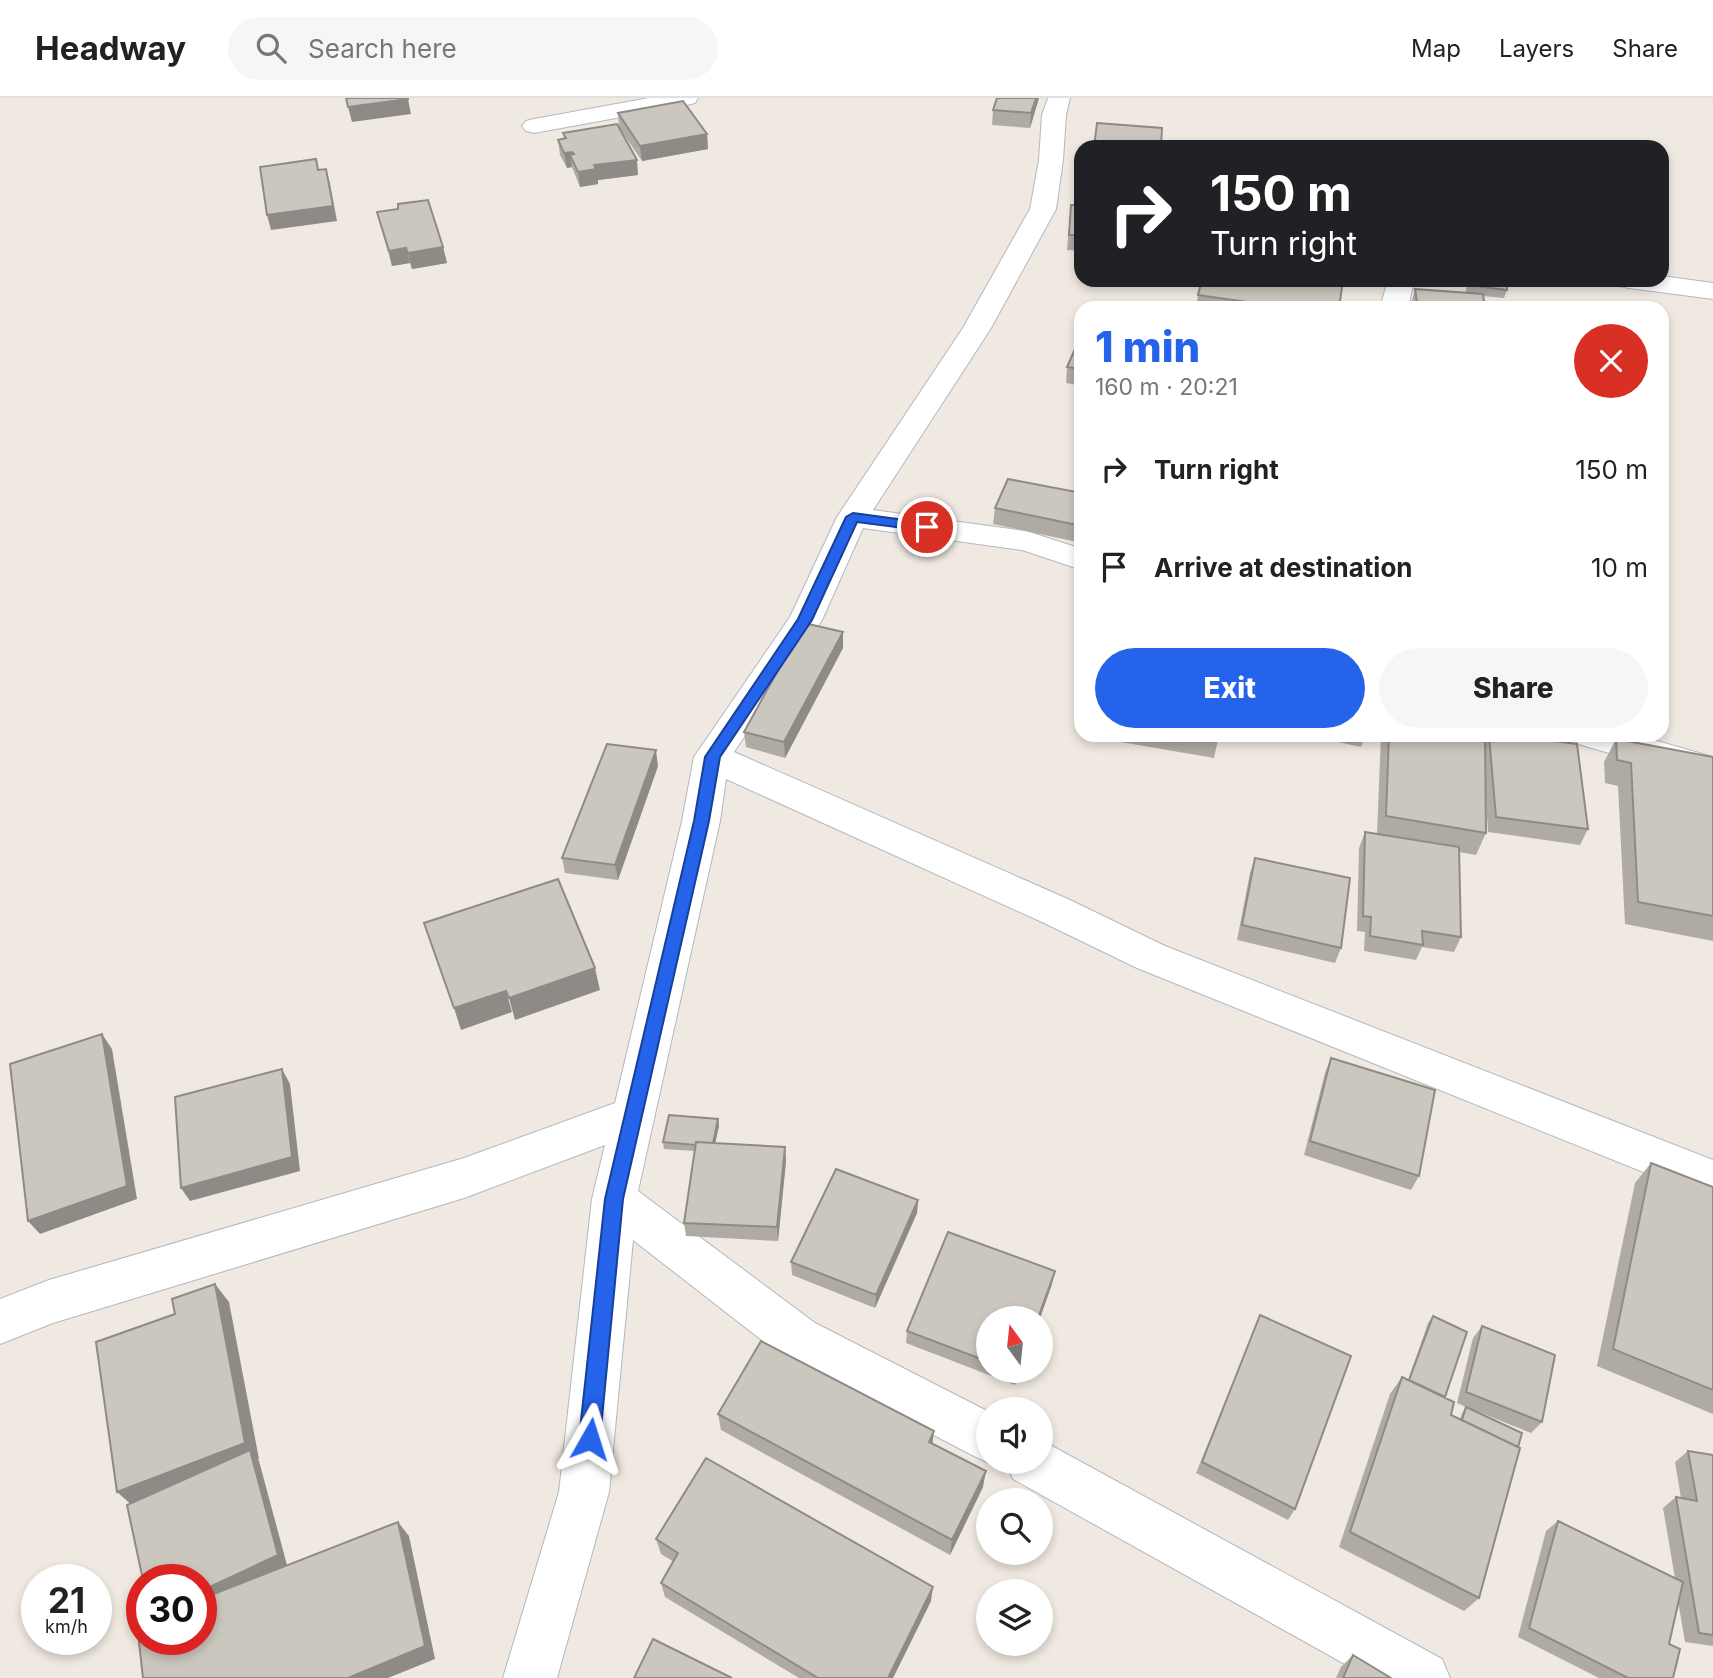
<!DOCTYPE html>
<html lang="en">
<head>
<meta charset="utf-8">
<style>
	body { margin:0; font-family:Inter,sans-serif; background:#f6f6f6; color:#222; height:100vh; display:flex; flex-direction:column; font-size:26px; white-space:nowrap }
	* { box-sizing:border-box; margin:0 }
	p { font-size:23px; color:#767676 }
	.icon { flex:none; width:38px; height:38px; fill:none; stroke:currentColor; stroke-width:2; stroke-linecap:round; stroke-linejoin:round }
	.map { position:relative; flex:1; overflow:hidden }
	.drawer { position:absolute; left:1074px; top:203px; width:595px; height:441px; display:flex; flex-direction:column; background:#fff; border-radius:21px; box-shadow:0 4px 10px #0003 }
	.drawer>* { flex:none }
	.banner { position:absolute; left:1074px; top:42px; width:595px; height:147px; border-radius:21px; box-shadow:0 4px 10px #0003; background:#202124; color:#fff; overflow:hidden }
	.needle { width:46px; rotate:345deg }
	.controls { position:absolute; left:976px; top:1208px; display:grid; gap:14px }
	.controls a { display:grid; place-items:center; width:77px; height:77px; border-radius:50%; background:#fff; box-shadow:0 4px 10px #0003; font-size:35px }
	.speed { position:absolute; left:21px; top:1466px; display:flex; gap:14px; font-size:35px; font-weight:700; text-align:center }
	.speed>* { display:grid; place-content:center; width:91px; height:91px; border-radius:50%; background:#fff; box-shadow:0 4px 10px #0003; line-height:1 }
	.speed small { font-size:18px; font-weight:400 }
	.speed .limit { border:10px solid #d22; background:#fff; color:#111 }
	.pin { position:absolute; display:grid; place-items:center; width:60px; height:60px; color:#fff; margin:-30px; border:4px solid #fff; border-radius:50%; box-shadow:0 2px 7px #0007 }
	.me { position:absolute; width:77px; margin:-38px; rotate:6deg; stroke-linejoin:round; filter:drop-shadow(0 0 5px #0008) }
	.turn { display:flex; align-items:center; gap:24px; height:147px; padding:0 21px; font-size:32px }
	.turn .icon { width:91px; height:91px; stroke-width:2.5 }
	.turn b { display:block; font-size:49px; line-height:60px }
	.round { display:grid; place-items:center; flex:none; width:74px; height:74px; border-radius:37px; background:#f6f6f6 }
	.head { display:flex; align-items:center; justify-content:space-between; height:119px; padding:0 21px }
	h1 { font-size:42px; font-weight:800; line-height:52px; color:#2563eb }
	.cta { display:flex; gap:14px; margin-top:auto; padding:14px 21px }
	.cta a { flex:1; height:80px; border-radius:42px; background:#2563eb; color:#fff; font-size:28px; font-weight:800; line-height:80px; text-align:center }
	.cta a+a { background:#f6f6f6; color:#222 }
	ul { padding:0; list-style:none }
	li { display:flex; align-items:center; gap:21px; height:98px; padding:0 21px }
	li div { flex:1 }
	li b { display:block; font-size:26px }
	li em { font-style:normal }
	header { display:flex; align-items:center; gap:42px; box-sizing:border-box; height:98px; padding:0 35px; background:#fff; border-bottom:2px solid #e0e0e0 }
	header strong { font-size:33px }
	nav { display:flex; gap:38px; margin-inline-start:auto; font-size:24px }
	.search { width:490px; height:63px; background:#f6f6f6; display:flex; align-items:center; gap:18px; box-sizing:border-box; padding:0 24px; border-radius:38px; color:#767676; font-size:26px }
	.map>svg:first-child { display:block }
	.lines { fill:none; stroke-linecap:round; stroke-linejoin:round }
	.minor-casing { stroke:#b4b7c1; stroke-width:2 }
	.minor { fill:#fff; fill-rule:evenodd }
	.wall { fill:#afaba4 }
	.shaded-wall { fill:#8e8b86 }
	.building { fill:#cbc7bf; stroke:#8e8b86; stroke-width:2 }
	.route { fill:#2563eb; stroke:#184099; stroke-width:2 }
</style>
</head>
<body>
<header>
<strong>Headway</strong>
<div class="search"><svg class="icon" aria-label="search" viewBox="0 0 24 24"><circle cx="10" cy="10" r="6"/><path d="M15 15l6 6"/></svg>Search here</div>
<nav><a>Map</a><a>Layers</a><a>Share</a></nav>
</header>
<div class="map">
<svg width="1713" height="1580" viewBox="0 0 1713 1580">
	<rect width="100%" height="100%" fill="#efe9e1"/>
	<g class="lines">
		<defs>
			<path id="minor" d="M 649,0 L 698,0 L 695,5 L 687,7 L 534,35 L 526,33 L 522,28 L 526,23 L 534,21 Z
				M 1048,0 L 1070,0 L 1066,17 L 1063,62 L 1056,111 L 991,230 L 873,412 L 1026,433 L 1082,451 L 1082,472 L 1022,452 L 863,430 L 822,522 L 734,654 L 1070,802 L 1165,848 L 1713,1062 L 1713,1102 L 1137,870 L 1042,824 L 726,681 L 720,723 L 638,1093 L 815,1225 L 989,1314 L 989,1363 L 992,1363 L 989,1365 L 972,1357 L 781,1257 L 633,1142 L 609,1394 L 557,1580 L 503,1580 L 559,1394 L 592,1101 L 605,1047 L 464,1100 L 53,1225 L 0,1246 L 0,1201 L 49,1182 L 464,1060 L 615,1005 L 682,723 L 694,659 L 790,519 L 837,419 L 963,230 L 1030,111 L 1039,62 L 1042,17 Z
				M 1662,178 L 1713,185 L 1713,201 L 1629,190 L 1620,188 L 1616,182 L 1662,182 Z
				M 1388,182 L 1414,182 L 1408,210 L 1380,210 Z
				M 1573,637 L 1636,637 L 1713,659 L 1713,685 L 1578,646 Z
				M 1041,1342 L 1442,1561 L 1450,1580 L 1370,1580 L 1013,1381 L 1006,1363 L 1041,1363 Z"/>
		</defs>
		<use href="#minor" class="minor-casing"/>
		<use href="#minor" class="minor"/>
	</g>
	<path class="wall" d="M 997,0 L 1039,0 L 1030,30 L 992,27 L 993,12 Z
		M 618,15 L 707,36 L 708,51 L 642,63 L 620,31 L 638,77 L 598,82 L 598,86 L 580,89 L 572,69 L 567,70 L 560,57 L 558,42 L 564,41 L 563,35 L 619,30 Z
		M 1082,82 L 1082,98 L 1079,98 Z
		M 1071,107 L 1082,107 L 1082,153 L 1067,152 Z
		M 377,114 L 443,149 L 447,165 L 412,171 L 410,165 L 392,168 Z
		M 1467,182 L 1507,182 L 1507,192 L 1504,200 L 1483,198 L 1485,210 L 1411,210 L 1411,207 L 1415,191 L 1466,195 Z
		M 1198,197 L 1339,210 L 1196,210 Z
		M 1082,238 L 1082,288 L 1066,285 L 1067,269 Z
		M 1082,395 L 1082,445 L 993,426 L 995,410 Z
		M 843,550 L 785,660 L 746,649 L 744,634 Z
		M 1110,637 L 1219,637 L 1214,660 L 1109,642 Z
		M 1306,637 L 1365,637 L 1361,649 Z
		M 1381,637 L 1485,637 L 1485,644 L 1488,637 L 1509,637 L 1588,731 L 1580,747 L 1488,734 L 1486,701 L 1486,735 L 1476,757 L 1459,754 L 1461,839 L 1454,854 L 1422,849 L 1416,862 L 1364,853 L 1365,834 L 1357,833 L 1359,750 L 1365,734 L 1377,736 Z
		M 1616,641 L 1713,659 L 1713,843 L 1625,826 L 1618,688 L 1605,685 L 1604,664 Z
		M 658,668 L 618,782 L 565,775 L 562,760 Z
		M 1255,760 L 1341,850 L 1335,865 L 1237,842 L 1250,775 Z
		M 1331,960 L 1419,1078 L 1411,1092 L 1304,1057 L 1325,975 Z
		M 718,1021 L 719,1028 L 715,1045 L 785,1049 L 786,1063 L 778,1143 L 686,1138 L 684,1125 L 694,1053 L 664,1051 L 663,1044 Z
		M 1651,1065 L 1713,1089 L 1713,1316 L 1597,1268 L 1635,1085 Z
		M 918,1102 L 917,1115 L 875,1210 L 792,1177 L 791,1164 Z
		M 1052,1186 L 1040,1220 L 989,1220 L 989,1272 L 1021,1272 L 1015,1287 L 906,1245 L 907,1233 Z
		M 1260,1217 L 1295,1411 L 1288,1422 L 1196,1375 Z
		M 1433,1218 L 1445,1299 L 1451,1317 L 1460,1321 L 1462,1315 L 1466,1309 L 1457,1305 L 1473,1240 L 1482,1228 L 1542,1324 L 1531,1335 L 1474,1312 L 1518,1349 L 1479,1500 L 1464,1513 L 1339,1449 L 1390,1296 L 1402,1279 L 1408,1282 L 1428,1225 Z
		M 718,1316 L 983,1389 L 950,1457 L 721,1332 Z
		M 1688,1353 L 1713,1357 L 1713,1548 L 1685,1544 L 1678,1503 L 1669,1546 L 1673,1580 L 1599,1580 L 1518,1539 L 1546,1433 L 1558,1423 L 1675,1480 L 1663,1410 L 1676,1399 L 1681,1400 L 1675,1364 Z
		M 656,1441 L 931,1503 L 893,1580 L 799,1580 L 665,1499 L 661,1485 L 674,1464 L 661,1456 Z
		M 1353,1557 L 1391,1580 L 1336,1580 L 1341,1569 Z"/>
	<path class="shaded-wall" d="M 1036,0 L 1039,0 L 1030,30 L 1031,15 Z
		M 408,1 L 411,16 L 352,24 L 348,9 Z
		M 707,36 L 708,51 L 642,63 L 640,48 Z
		M 572,54 L 574,65 L 570,57 L 572,69 L 567,70 L 564,55 Z
		M 637,62 L 638,77 L 598,82 L 598,86 L 580,89 L 578,74 L 594,67 Z
		M 326,71 L 330,86 L 337,123 L 271,132 L 267,117 Z
		M 443,149 L 447,165 L 412,171 L 408,155 Z
		M 406,150 L 410,165 L 392,168 L 389,153 Z
		M 843,534 L 843,550 L 785,660 L 784,644 Z
		M 656,652 L 658,668 L 618,782 L 615,767 Z
		M 595,870 L 600,892 L 515,922 L 509,900 Z
		M 506,893 L 512,914 L 461,932 L 454,910 Z
		M 102,936 L 112,951 L 137,1101 L 40,1136 L 28,1123 Z
		M 282,971 L 290,986 L 300,1073 L 190,1103 L 181,1090 Z
		M 718,1021 L 719,1028 L 713,1055 L 712,1048 Z
		M 785,1049 L 786,1063 L 778,1143 L 777,1129 Z
		M 918,1102 L 917,1115 L 875,1210 L 876,1197 Z
		M 1055,1173 L 1052,1186 L 1040,1220 L 1038,1220 Z
		M 215,1186 L 229,1204 L 259,1361 L 258,1361 L 259,1363 L 287,1467 L 201,1507 L 201,1493 L 134,1409 L 117,1394 Z
		M 934,1333 L 932,1349 L 929,1344 Z
		M 986,1373 L 983,1389 L 950,1457 L 952,1442 Z
		M 398,1424 L 409,1438 L 435,1561 L 388,1580 L 348,1580 Z
		M 933,1489 L 931,1503 L 893,1580 L 888,1580 Z"/>
	<path class="building" d="M 346,0 L 408,0 L 408,1 L 348,9 Z
		M 997,0 L 1036,0 L 1031,15 L 993,12 Z
		M 683,3 L 707,36 L 640,48 L 618,15 Z
		M 1097,25 L 1162,30 L 1161,49 L 1094,49 Z
		M 617,26 L 637,62 L 594,67 L 596,71 L 578,74 L 570,57 L 574,56 L 572,54 L 564,55 L 558,42 L 566,40 L 563,35 Z
		M 1228,45 L 1263,49 L 1227,49 Z
		M 316,61 L 318,72 L 326,71 L 333,108 L 267,117 L 260,69 Z
		M 428,102 L 443,149 L 408,155 L 406,150 L 389,153 L 377,114 L 398,111 L 398,106 Z
		M 1071,107 L 1082,107 L 1082,137 L 1069,137 Z
		M 1202,182 L 1343,182 L 1339,210 L 1289,210 L 1198,197 Z
		M 1469,182 L 1507,182 L 1507,192 L 1468,187 Z
		M 1415,191 L 1483,196 L 1485,210 L 1418,210 Z
		M 1514,207 L 1538,210 L 1514,210 Z
		M 1081,238 L 1082,271 L 1067,269 Z
		M 1008,381 L 1082,395 L 1082,428 L 995,410 Z
		M 804,525 L 843,534 L 784,644 L 744,634 Z
		M 1389,637 L 1485,637 L 1486,735 L 1386,718 Z
		M 1489,637 L 1509,637 L 1577,646 L 1588,731 L 1496,719 Z
		M 1616,641 L 1713,659 L 1713,818 L 1638,804 L 1631,665 L 1617,662 Z
		M 607,646 L 656,652 L 615,767 L 562,760 Z
		M 1365,734 L 1459,749 L 1461,839 L 1422,833 L 1423,847 L 1370,838 L 1371,819 L 1363,818 Z
		M 1255,760 L 1350,780 L 1341,850 L 1242,827 Z
		M 558,781 L 595,870 L 509,900 L 506,893 L 454,910 L 424,825 Z
		M 102,936 L 127,1088 L 28,1123 L 10,966 Z
		M 1331,960 L 1435,992 L 1419,1078 L 1310,1043 Z
		M 282,971 L 292,1059 L 181,1090 L 175,999 Z
		M 669,1017 L 718,1021 L 713,1045 L 696,1044 L 695,1047 L 663,1044 Z
		M 696,1044 L 785,1049 L 777,1129 L 684,1125 Z
		M 1651,1065 L 1713,1089 L 1713,1292 L 1613,1251 Z
		M 836,1071 L 918,1102 L 876,1197 L 791,1164 Z
		M 948,1134 L 1055,1173 L 1038,1220 L 989,1220 L 989,1264 L 907,1233 Z
		M 215,1186 L 245,1345 L 117,1394 L 96,1244 L 175,1216 L 172,1201 Z
		M 1260,1217 L 1351,1258 L 1295,1411 L 1202,1364 Z
		M 1433,1218 L 1467,1234 L 1445,1299 L 1409,1282 Z
		M 1482,1228 L 1555,1257 L 1542,1324 L 1466,1294 Z
		M 761,1243 L 934,1333 L 929,1344 L 986,1373 L 952,1442 L 718,1316 Z
		M 1009,1272 L 1019,1272 L 1018,1276 Z
		M 1402,1279 L 1454,1304 L 1451,1317 L 1520,1350 L 1479,1500 L 1350,1434 Z
		M 1466,1309 L 1522,1335 L 1518,1349 L 1462,1322 Z
		M 250,1352 L 278,1457 L 201,1493 L 201,1482 L 143,1482 L 127,1407 Z
		M 1688,1353 L 1713,1357 L 1713,1537 L 1699,1535 L 1676,1399 L 1697,1403 Z
		M 706,1360 L 933,1489 L 888,1580 L 818,1580 L 661,1485 L 678,1455 L 656,1441 Z
		M 1558,1423 L 1683,1484 L 1669,1546 L 1680,1551 L 1673,1580 L 1628,1580 L 1529,1530 Z
		M 398,1424 L 425,1548 L 348,1580 L 143,1580 L 137,1526 L 142,1524 L 142,1542 L 201,1542 L 201,1501 Z
		M 653,1541 L 732,1580 L 634,1580 Z
		M 1353,1557 L 1391,1580 L 1343,1580 Z"/>
	<path class="route" d="M 853,415 L 927,425 L 933,429 L 927,433 L 857,424 L 812,522 L 720,659 L 709,723 L 623,1101 L 600,1341 L 597,1348 L 590,1351 L 582,1348 L 579,1341 L 605,1101 L 694,723 L 705,659 L 798,521 L 846,419 Z"/>
</svg>
<div class="controls">
<a><svg class="needle" viewBox="-14 -14 28 28"><path d="M0-13l5 13h-10z" fill="#e53935"/><path d="M0 13l5-13h-10z" fill="#767676"/></svg></a>
<a><svg class="icon" aria-label="sound" viewBox="0 0 24 24"><path d="M4 9h4l5-4v14l-5-4H4zM17 9q2 3 0 6"/></svg></a>
<a><svg class="icon" aria-label="search" viewBox="0 0 24 24"><circle cx="10" cy="10" r="6"/><path d="M15 15l6 6"/></svg></a>
<a><svg class="icon" aria-label="layers" viewBox="0 0 24 24"><path d="M12 4l9 5-9 5-9-5zM3 14l9 5 9-5"/></svg></a>
</div>
<div class="speed"><div>21<small>km/h</small></div><div class="limit">30</div></div>
<div class="pin" style="left:927px;top:429px;background:#d93025"><svg class="icon" aria-label="arrive" viewBox="0 0 24 24"><path d="M6 21V4h12l-3 4 3 4H6"/></svg></div>
<svg class="me" style="left:590px;top:1341px" viewBox="-20 -20 40 40"><path d="M0-17L14 15 0 8-14 15z" fill="#2563eb" stroke="#fff" stroke-width="4"/></svg>
<div class="banner">
<div class="turn"><svg class="icon" aria-label="right" viewBox="0 0 24 24"><path d="M7 20v-9h11M14 6l5 5-5 5"/></svg><div><b>150 m</b>Turn right</div></div>
</div>
<section class="drawer">
<div class="head"><div><h1>1 min</h1><p>160 m · 20:21</p></div><a class="round" style="background:#d93025;color:#fff"><svg class="icon" aria-label="close" viewBox="0 0 24 24"><path d="M6 6l12 12M18 6L6 18"/></svg></a></div>
<ul>
<li><svg class="icon" aria-label="right" viewBox="0 0 24 24"><path d="M7 20v-9h11M14 6l5 5-5 5"/></svg><div><b>Turn right</b></div><em>150 m</em></li>
<li><svg class="icon" aria-label="arrive" viewBox="0 0 24 24"><path d="M6 21V4h12l-3 4 3 4H6"/></svg><div><b>Arrive at destination</b></div><em>10 m</em></li>
</ul>
<div class="cta"><a>Exit</a><a>Share</a></div>
</section>
</div>
</body>
</html>
